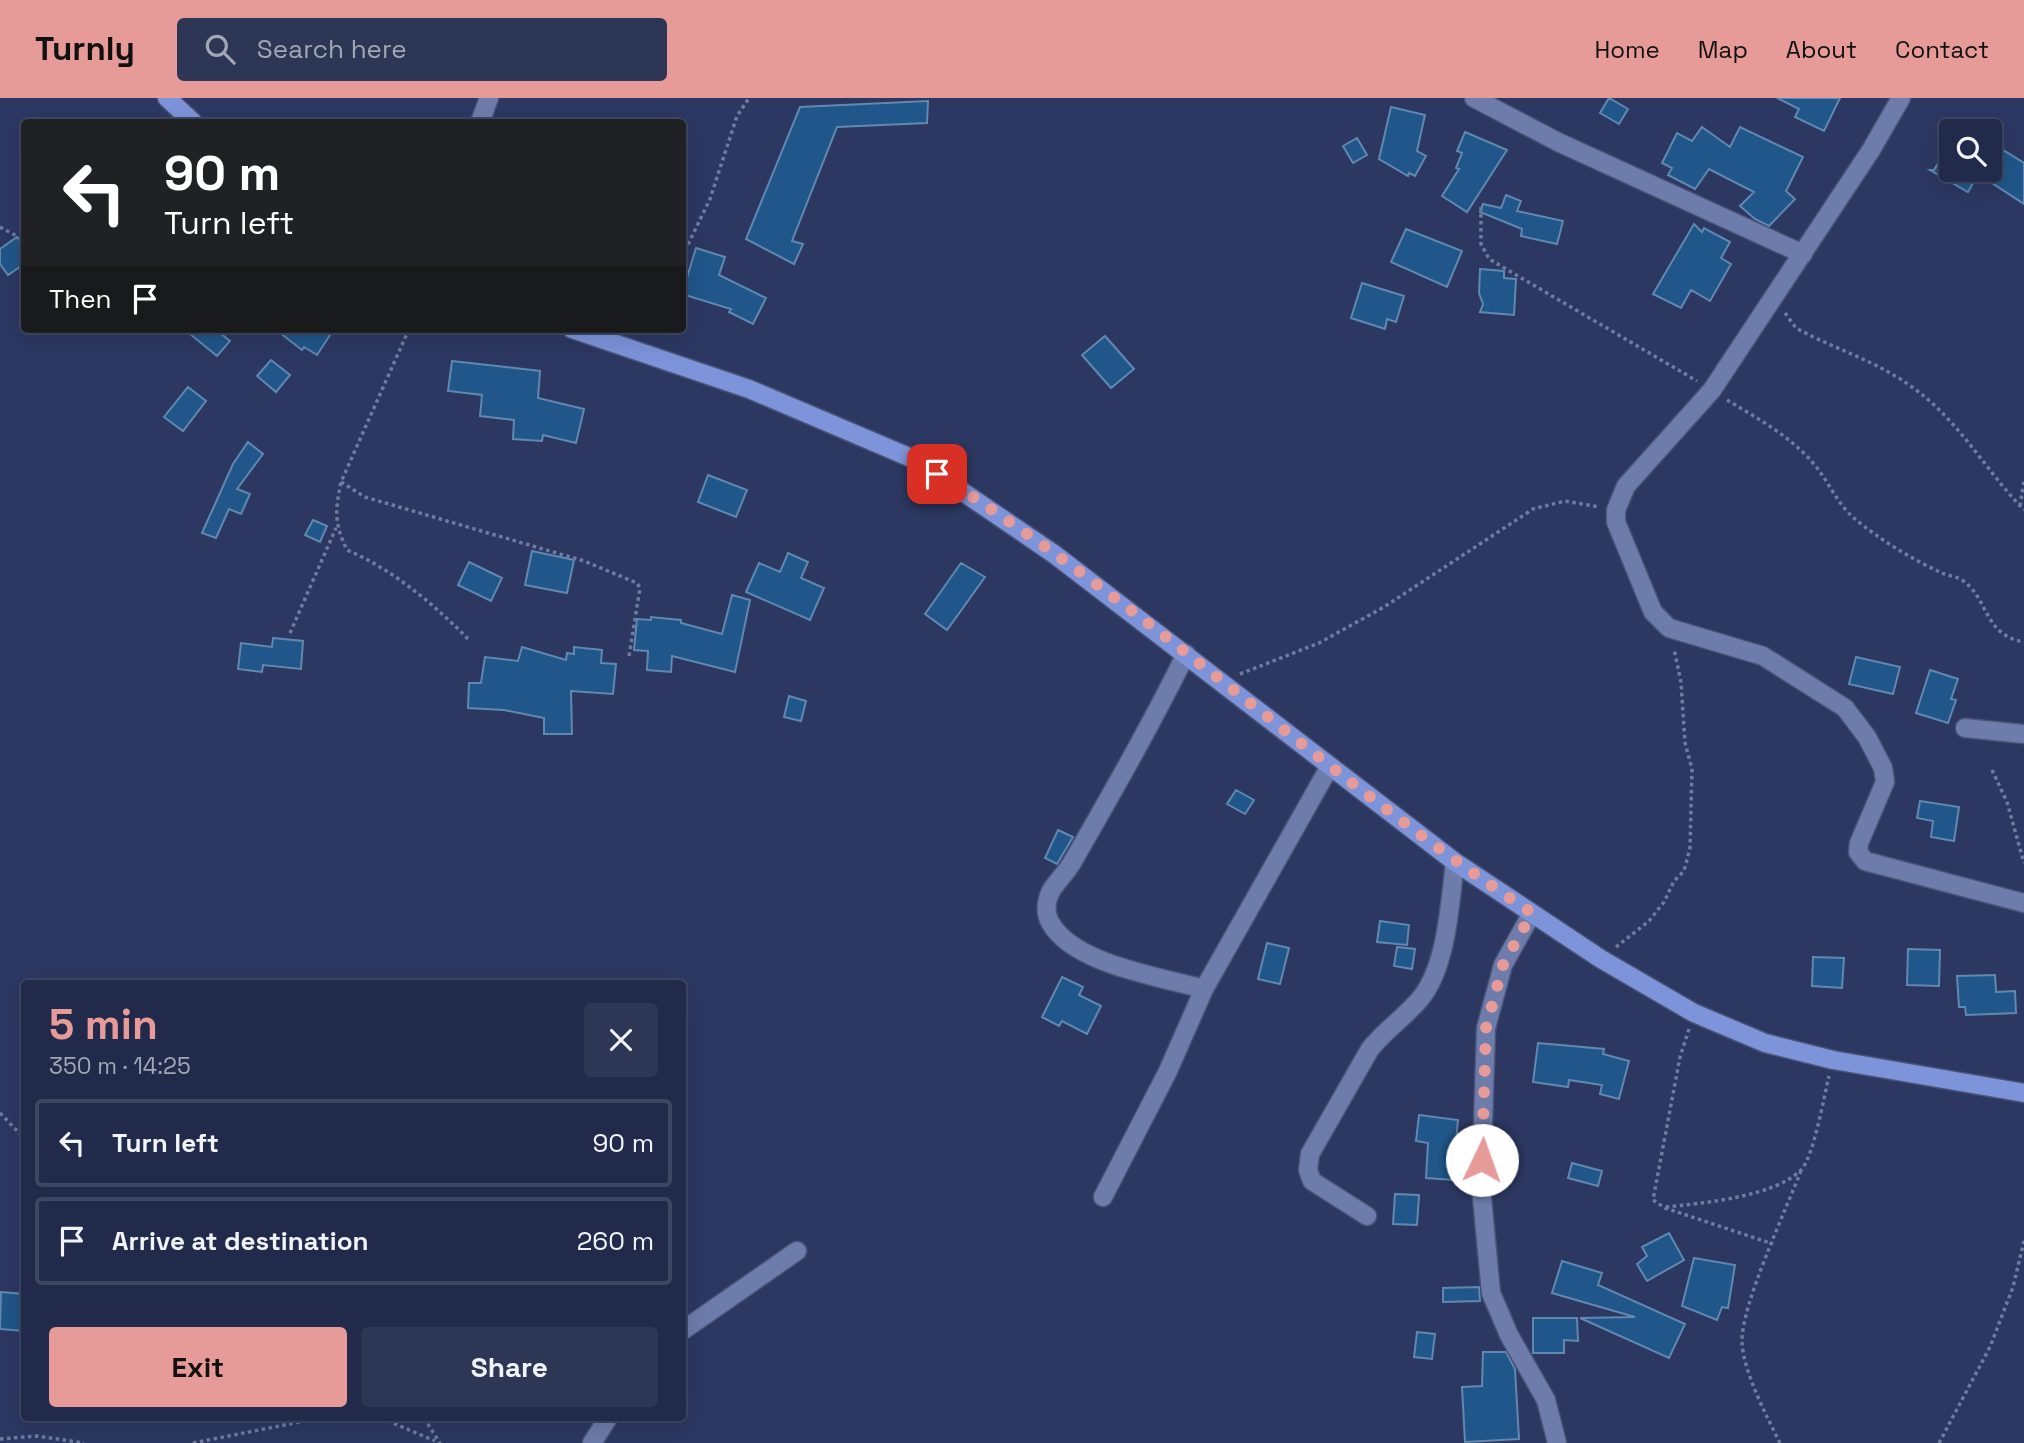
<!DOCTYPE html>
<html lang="en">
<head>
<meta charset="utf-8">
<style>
	body { margin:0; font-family:"Space Grotesk",sans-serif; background:#2d3654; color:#f1f3f6; height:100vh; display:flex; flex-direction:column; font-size:26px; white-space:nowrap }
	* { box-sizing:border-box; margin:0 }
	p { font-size:23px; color:#a2a7b5 }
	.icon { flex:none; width:38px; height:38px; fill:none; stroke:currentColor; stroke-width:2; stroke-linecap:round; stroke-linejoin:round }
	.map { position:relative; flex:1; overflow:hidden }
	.drawer { position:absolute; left:21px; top:882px; width:665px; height:441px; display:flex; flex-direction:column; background:#212a4a; border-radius:7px; box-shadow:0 7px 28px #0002,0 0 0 2px #3e4662 }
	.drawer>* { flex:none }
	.guide { position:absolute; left:21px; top:21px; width:665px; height:214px; border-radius:7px; box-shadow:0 7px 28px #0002,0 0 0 2px #3e4662; background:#202124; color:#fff; overflow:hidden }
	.controls { position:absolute; left:1939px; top:21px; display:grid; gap:14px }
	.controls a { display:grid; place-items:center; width:63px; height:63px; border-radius:7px; background:#212a4a; box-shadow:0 7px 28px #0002,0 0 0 2px #3e4662; font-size:35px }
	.pin { position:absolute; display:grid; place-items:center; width:60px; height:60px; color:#fff; margin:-30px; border-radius:14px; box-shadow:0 4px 10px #0006 }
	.me { position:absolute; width:77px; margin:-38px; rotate:3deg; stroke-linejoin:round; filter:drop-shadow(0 0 5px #0008) }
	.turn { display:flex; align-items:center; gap:24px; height:147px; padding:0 28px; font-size:32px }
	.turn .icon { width:91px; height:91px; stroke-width:2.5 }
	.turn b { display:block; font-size:49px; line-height:60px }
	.then { display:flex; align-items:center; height:66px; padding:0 28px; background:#0003; gap:14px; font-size:26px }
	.round { display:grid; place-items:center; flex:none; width:74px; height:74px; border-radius:7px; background:#2d3654 }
	.head { display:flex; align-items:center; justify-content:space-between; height:119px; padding:0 28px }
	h1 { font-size:42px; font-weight:700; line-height:52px; color:#e69b98 }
	.primary-button { display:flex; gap:14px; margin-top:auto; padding:14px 28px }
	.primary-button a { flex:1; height:80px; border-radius:7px; background:#e69b98; color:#111; font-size:28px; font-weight:700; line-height:80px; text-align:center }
	.primary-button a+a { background:#2d3654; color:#f1f3f6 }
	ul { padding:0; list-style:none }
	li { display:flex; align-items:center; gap:21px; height:88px; margin:0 14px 10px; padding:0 14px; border:4px solid #3e4662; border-radius:7px }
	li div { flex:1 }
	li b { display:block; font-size:26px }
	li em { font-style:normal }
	header { display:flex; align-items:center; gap:42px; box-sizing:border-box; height:98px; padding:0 35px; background:#e69b98; color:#111 }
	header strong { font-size:33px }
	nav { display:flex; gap:38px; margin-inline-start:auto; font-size:24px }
	.search { width:490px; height:63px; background:#2d3654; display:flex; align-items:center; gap:18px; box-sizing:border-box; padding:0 24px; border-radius:7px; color:#a2a7b5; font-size:26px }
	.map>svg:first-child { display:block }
	.building { fill:#205689; stroke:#6188b0; stroke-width:2 }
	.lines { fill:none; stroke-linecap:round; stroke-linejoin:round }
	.minor-casing { stroke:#495377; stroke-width:21 }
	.major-casing { stroke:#495377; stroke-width:21 }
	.path { stroke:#707b9f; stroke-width:3.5; stroke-dasharray:3.5 3.5; stroke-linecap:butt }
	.minor { stroke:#6d7cab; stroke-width:18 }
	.major { stroke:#7d93da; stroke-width:18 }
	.route { stroke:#e69b98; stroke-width:12; stroke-dasharray:0 21.6 }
</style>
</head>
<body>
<header>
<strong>Turnly</strong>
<div class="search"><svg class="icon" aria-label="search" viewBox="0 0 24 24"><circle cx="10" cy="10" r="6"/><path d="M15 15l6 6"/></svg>Search here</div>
<nav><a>Home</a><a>Map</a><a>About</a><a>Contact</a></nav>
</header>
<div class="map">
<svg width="2024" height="1345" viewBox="0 0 2024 1345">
	<rect width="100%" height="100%" fill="#2c3862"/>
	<path class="building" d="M 1609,0 L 1628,11 L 1619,26 L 1600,15 Z
		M 1777,0 L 1840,0 L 1824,33 L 1795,19 L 1799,11 Z
		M 928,3 L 927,25 L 837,29 L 792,143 L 803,146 L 794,166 L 746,141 L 800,9 Z
		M 1391,9 L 1425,17 L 1417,53 L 1426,58 L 1415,78 L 1409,75 L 1408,78 L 1379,61 Z
		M 1702,29 L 1730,49 L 1740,29 L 1803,59 L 1786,93 L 1795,101 L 1769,128 L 1755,121 L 1740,108 L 1754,94 L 1709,71 L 1695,91 L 1668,77 L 1672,70 L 1662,65 L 1677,35 L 1692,43 Z
		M 1465,34 L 1507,52 L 1467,114 L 1442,98 L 1459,71 L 1456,70 L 1462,55 L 1457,53 Z
		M 1357,40 L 1367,57 L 1353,65 L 1343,48 Z
		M 1951,43 L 1951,72 L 1990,72 L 1990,51 L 2000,57 L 2003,52 L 2024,65 L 2024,106 L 1978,76 L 1968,94 L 1930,72 L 1934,72 Z
		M 1506,97 L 1521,103 L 1517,113 L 1563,123 L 1557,146 L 1521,138 L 1522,131 L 1480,114 L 1483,106 L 1501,110 Z
		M 1694,126 L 1702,134 L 1704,130 L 1730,144 L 1721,160 L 1731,166 L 1710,203 L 1691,192 L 1681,210 L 1653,196 Z
		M 1406,131 L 1462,153 L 1447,189 L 1391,164 Z
		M 17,139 L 24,149 L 24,166 L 8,177 L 0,166 L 0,151 Z
		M 696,150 L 725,159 L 719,177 L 766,200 L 753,226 L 729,214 L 731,211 L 682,196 Z
		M 1480,171 L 1504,173 L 1504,180 L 1516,181 L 1514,217 L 1480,214 L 1483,206 L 1479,195 Z
		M 1362,185 L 1404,198 L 1396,224 L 1387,221 L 1385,231 L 1351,220 Z
		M 184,231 L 215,231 L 230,243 L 217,258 Z
		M 275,231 L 334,231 L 317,257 L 304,249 L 302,252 Z
		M 1105,238 L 1134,271 L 1111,290 L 1082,257 Z
		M 271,262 L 290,277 L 276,294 L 257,278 Z
		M 452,263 L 540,273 L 538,300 L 584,311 L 576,345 L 543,337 L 542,343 L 513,341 L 514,322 L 480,318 L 482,297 L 448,293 Z
		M 188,289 L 206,303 L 183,333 L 164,319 Z
		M 248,344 L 263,356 L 237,391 L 250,396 L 241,416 L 229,411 L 216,440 L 202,435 L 233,366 Z
		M 708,377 L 747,392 L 736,419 L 698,404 Z
		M 313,422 L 327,428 L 320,444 L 305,437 Z
		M 532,453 L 574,462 L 567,495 L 525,487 Z
		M 788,455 L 808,464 L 801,480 L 824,490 L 810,522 L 746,494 L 759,465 L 780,474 Z
		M 469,464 L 502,480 L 491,503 L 458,487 Z
		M 961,465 L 985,479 L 947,532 L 925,516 Z
		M 732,497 L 750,502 L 735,574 L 672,558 L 671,574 L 647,572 L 648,553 L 634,552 L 637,521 L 651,522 L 651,519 L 681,522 L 681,525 L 722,536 Z
		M 273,540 L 303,543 L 301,571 L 263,567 L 262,574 L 238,571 L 241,545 L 272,549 Z
		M 522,549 L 566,562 L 567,555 L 574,556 L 574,549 L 602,552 L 601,565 L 616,566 L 613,596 L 571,593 L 572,636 L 544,636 L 544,620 L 504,612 L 468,610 L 469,585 L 481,585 L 485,559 L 518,563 Z
		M 1856,559 L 1900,569 L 1893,596 L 1849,586 Z
		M 1930,572 L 1958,581 L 1951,601 L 1956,602 L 1948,625 L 1916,615 Z
		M 789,598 L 806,603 L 801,623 L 784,619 Z
		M 1236,692 L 1254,702 L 1245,716 L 1227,706 Z
		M 1920,703 L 1959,709 L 1954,743 L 1931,739 L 1933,723 L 1917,720 Z
		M 1058,732 L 1073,739 L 1057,766 L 1045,760 Z
		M 1380,823 L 1409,827 L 1407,847 L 1377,844 Z
		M 1267,845 L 1289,850 L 1280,886 L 1258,881 Z
		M 1397,849 L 1415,851 L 1412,871 L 1394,868 Z
		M 1908,851 L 1940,852 L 1939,888 L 1907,887 Z
		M 1813,859 L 1844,860 L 1842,890 L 1812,888 Z
		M 1995,877 L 1996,894 L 2015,893 L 2016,915 L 1966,917 L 1965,909 L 1959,909 L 1957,878 Z
		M 1062,879 L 1083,889 L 1079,897 L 1101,908 L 1087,936 L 1062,923 L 1059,928 L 1042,919 Z
		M 1538,945 L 1604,951 L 1603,956 L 1629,963 L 1619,1001 L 1600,996 L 1602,987 L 1569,982 L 1568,989 L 1533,984 Z
		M 1419,1017 L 1458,1022 L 1455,1055 L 1470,1056 L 1468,1083 L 1426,1080 L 1428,1045 L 1416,1043 Z
		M 1572,1065 L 1602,1073 L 1598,1088 L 1568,1080 Z
		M 1395,1096 L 1419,1097 L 1417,1127 L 1393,1126 Z
		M 1669,1135 L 1684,1162 L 1647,1183 L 1637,1166 L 1647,1158 L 1642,1149 Z
		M 1694,1160 L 1735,1167 L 1728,1210 L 1722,1209 L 1717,1222 L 1682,1208 Z
		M 1562,1163 L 1602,1175 L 1598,1187 L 1685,1226 L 1669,1260 L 1580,1220 L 1635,1219 L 1552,1195 Z
		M 1479,1189 L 1480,1203 L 1443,1204 L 1443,1190 Z
		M 1,1194 L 24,1196 L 24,1233 L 0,1231 Z
		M 1533,1220 L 1577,1220 L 1578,1243 L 1564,1242 L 1564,1255 L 1533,1255 Z
		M 1417,1234 L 1435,1236 L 1432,1261 L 1414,1259 Z
		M 1483,1254 L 1506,1254 L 1515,1271 L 1519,1341 L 1465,1344 L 1462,1289 L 1482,1288 Z"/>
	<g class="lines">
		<defs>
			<path id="minor" d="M 1474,0 L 1558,44 L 1803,156
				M 1901,0 L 1871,52 L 1712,292 L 1626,388 L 1616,412 L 1616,424 L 1653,514 L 1669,530 L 1763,558 L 1845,610 L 1867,639 L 1883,670 L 1885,684 L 1859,745 L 1858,754 L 1865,763 L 2024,805
				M 480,24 L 489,0
				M 1186,556 C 1151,627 1112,695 1073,763 C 1067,774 1057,783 1051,793 C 1046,803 1045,815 1050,824 C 1072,866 1161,879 1204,891
				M 1965,630 L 2024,636
				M 1532,815 L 1503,867 L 1486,930 L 1481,1089 L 1491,1195 L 1509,1237 L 1546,1302 L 1557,1345
				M 1103,1099 L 1168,973 L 1204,891 L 1330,668
				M 1367,1118 L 1312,1083 L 1308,1072 L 1310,1056 L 1370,951 C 1385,932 1405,919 1420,901 C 1447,869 1450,804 1455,764
				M 682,1233 L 797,1153
				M 592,1345 L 608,1320"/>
			<path id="major" d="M 167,0 L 193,24
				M 572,231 L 749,291 L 916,362 L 1054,456 L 1455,764 L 1601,861 L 1694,915 L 1765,945 L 1833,962 L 2024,995"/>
		</defs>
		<use href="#minor" class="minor-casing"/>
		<use href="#major" class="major-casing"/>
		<path class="path" d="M 1481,109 L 1481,146 L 1489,161 L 1697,283
			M 0,129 L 24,142
			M 682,159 L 710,101 L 737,18 L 749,0
			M 1785,215 L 1796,230 C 1834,251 1877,263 1912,289 C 1959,322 1985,372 2024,412
			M 409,231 L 341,384 C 335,413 334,425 347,452 C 392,471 435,507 469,542
			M 1727,302 C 1757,320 1790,338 1813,365 C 1829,383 1836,405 1855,421 C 1879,441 1913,462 1942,475 C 1948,478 1956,478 1962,482 C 1989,500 1983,537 2024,544
			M 341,384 L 365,399 L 584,463 L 637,485 L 640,490 L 629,558
			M 2020,408 L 2024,383
			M 290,535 L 336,430
			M 1240,576 L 1319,545 L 1384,509 L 1533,411 L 1565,403 L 1599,409
			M 1992,672 L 2007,704 L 2024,765
			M 1616,849 L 1649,823 L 1664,804 L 1674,783 L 1684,773 L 1690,750 L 1692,671 L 1685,645 L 1681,584 L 1674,551
			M 1689,931 L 1680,959 L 1653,1102 L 1665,1110 L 1773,1146
			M 0,1015 L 24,1040
			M 1666,1109 C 1703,1105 1774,1099 1801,1072 C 1814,1058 1824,998 1829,978
			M 381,1320 L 435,1343
			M 424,1320 L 440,1345
			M 0,1341 L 37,1338 L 84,1345
			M 193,1345 L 320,1320
			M 1780,1345 C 1767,1319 1743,1273 1742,1244 C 1741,1207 1787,1110 1802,1070
			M 1939,1345 L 1990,1249 L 2013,1189 L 2024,1143"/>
		<use href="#minor" class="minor"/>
		<use href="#major" class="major"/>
	</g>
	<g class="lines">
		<path class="route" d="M 937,376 C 1146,507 1326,679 1532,815 L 1503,867 L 1486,930 L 1482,1062"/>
	</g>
</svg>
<div class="controls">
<a><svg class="icon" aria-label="search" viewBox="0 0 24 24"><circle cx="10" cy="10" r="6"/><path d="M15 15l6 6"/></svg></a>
</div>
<div class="pin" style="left:937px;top:376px;background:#d93025"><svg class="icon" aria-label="arrive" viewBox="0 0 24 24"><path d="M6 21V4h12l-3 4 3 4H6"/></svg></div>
<svg class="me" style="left:1482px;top:1062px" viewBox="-20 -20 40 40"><circle r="19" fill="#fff"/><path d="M0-13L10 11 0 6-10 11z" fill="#e69b98"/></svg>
<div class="guide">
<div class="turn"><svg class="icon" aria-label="left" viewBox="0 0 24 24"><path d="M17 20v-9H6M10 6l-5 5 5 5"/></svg><div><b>90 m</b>Turn left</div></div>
<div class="then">Then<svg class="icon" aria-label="arrive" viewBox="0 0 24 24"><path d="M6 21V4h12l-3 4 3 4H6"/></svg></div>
</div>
<section class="drawer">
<div class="head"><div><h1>5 min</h1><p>350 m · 14:25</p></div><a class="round"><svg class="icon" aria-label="close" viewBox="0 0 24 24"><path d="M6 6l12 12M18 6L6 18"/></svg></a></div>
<ul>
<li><svg class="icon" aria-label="left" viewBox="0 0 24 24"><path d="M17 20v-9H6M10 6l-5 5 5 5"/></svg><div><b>Turn left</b></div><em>90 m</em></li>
<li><svg class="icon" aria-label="arrive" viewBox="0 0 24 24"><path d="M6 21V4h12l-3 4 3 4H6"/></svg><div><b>Arrive at destination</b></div><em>260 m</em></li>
</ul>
<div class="primary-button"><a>Exit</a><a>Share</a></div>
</section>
</div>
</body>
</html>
